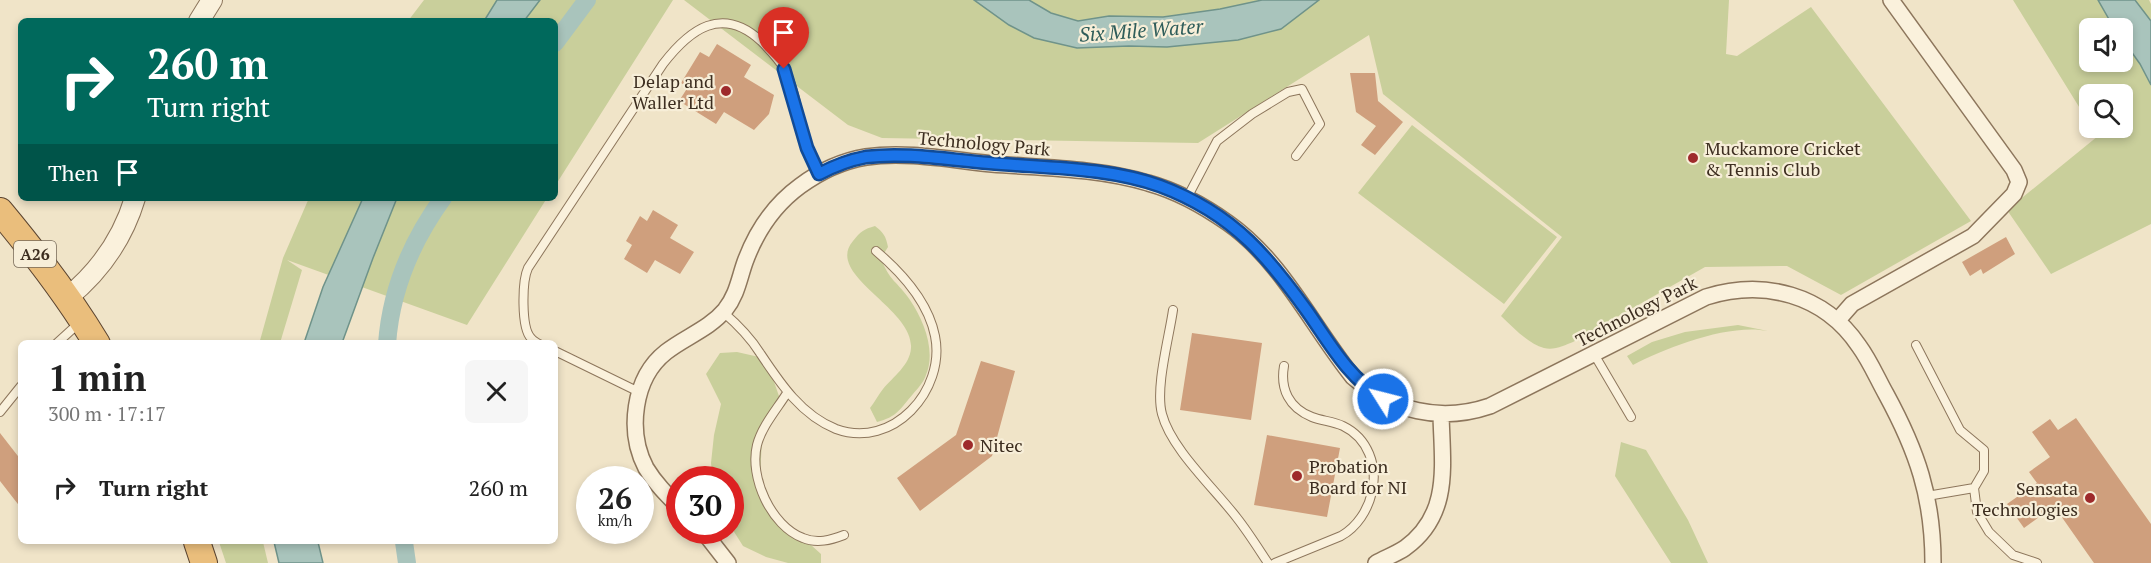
<!DOCTYPE html>
<html lang="en">
<head>
<meta charset="utf-8">
<style>
	body { margin:0; font-family:"PT Serif",serif; background:#f6f6f6; color:#222; height:100vh; display:flex; flex-direction:column; font-size:22px; white-space:nowrap }
	* { box-sizing:border-box; margin:0 }
	p { font-size:20px; color:#767676 }
	.icon { flex:none; width:33px; height:33px; fill:none; stroke:currentColor; stroke-width:2; stroke-linecap:round; stroke-linejoin:round }
	.map { position:relative; flex:1; overflow:hidden }
	.panel { position:absolute; left:18px; top:340px; width:540px; height:204px; display:flex; flex-direction:column; background:#fff; border-radius:9px; box-shadow:0 3px 9px #0003 }
	.panel>* { flex:none }
	.banner { position:absolute; left:18px; top:18px; width:540px; height:183px; border-radius:9px; box-shadow:0 3px 9px #0003; background:#00695c; color:#fff; overflow:hidden }
	.buttons { position:absolute; left:2079px; top:18px; display:grid; gap:12px }
	.buttons a { display:grid; place-items:center; width:54px; height:54px; border-radius:9px; background:#fff; box-shadow:0 3px 9px #0003; font-size:30px }
	.speed { position:absolute; left:576px; top:466px; display:flex; gap:12px; font-size:30px; font-weight:700; text-align:center }
	.speed>* { display:grid; place-content:center; width:78px; height:78px; border-radius:50%; background:#fff; box-shadow:0 3px 9px #0003; line-height:1 }
	.speed small { font-size:15px; font-weight:400 }
	.speed .limit { border:9px solid #d22; background:#fff; color:#111 }
	.pin { position:absolute; display:grid; place-items:center; width:51px; height:51px; color:#fff; margin:-62px -26px; border-radius:50% 50% 50% 0; rotate:-45deg; box-shadow:0 0 6px #0007 }
	.pin .icon { rotate:45deg }
	.me { position:absolute; width:66px; margin:-33px; rotate:306deg; stroke-linejoin:round; filter:drop-shadow(0 0 4px #0008) }
	.turn { display:flex; align-items:center; gap:21px; height:126px; padding:0 30px; font-size:27px }
	.turn .icon { width:78px; height:78px; stroke-width:2.5 }
	.turn b { display:block; font-size:42px; line-height:51px }
	.then { display:flex; align-items:center; height:57px; padding:0 30px; background:#0003; gap:12px; font-size:22px }
	.round { display:grid; place-items:center; flex:none; width:63px; height:63px; border-radius:9px; background:#f6f6f6 }
	.overview { display:flex; align-items:center; justify-content:space-between; height:102px; padding:0 30px }
	h1 { font-size:36px; font-weight:700; line-height:45px }
	ul { padding:0; list-style:none }
	li { display:flex; align-items:center; gap:18px; height:90px; padding:0 30px }
	li div { flex:1 }
	li b { display:block; font-size:22px }
	li em { font-style:normal }
	.map>svg:first-child { display:block }
	.green { fill:#c9cf9b; fill-rule:evenodd }
	.water { fill:#a9c4bc; stroke:#6f938a; stroke-width:1.5 }
	.lines { fill:none; stroke-linecap:round; stroke-linejoin:round }
	.canal { stroke:#a9c4bc; stroke-width:18 }
	.building { fill:#cf9f7d }
	.service-casing { stroke:#8d765c; stroke-width:10 }
	.minor-casing { stroke:#8d765c; stroke-width:18 }
	.tertiary-casing { stroke:#8d765c; stroke-width:22 }
	.trunk-casing { stroke:#5b4430; stroke-width:28 }
	.service { stroke:#faf1dc; stroke-width:8 }
	.minor { stroke:#faf1dc; stroke-width:15 }
	.tertiary { stroke:#faf1dc; stroke-width:20 }
	.trunk { stroke:#eabe7c; stroke-width:26 }
	.route-casing { stroke:#114b97; stroke-width:15 }
	.route { stroke:#1a73e8; stroke-width:10 }
	.poi-dot { fill:#9e2a2b; stroke:#f7eed8; stroke-width:2 }
	.labels { text-anchor:middle; dominant-baseline:central; stroke-width:4.5; stroke-linejoin:round; paint-order:stroke }
	.shield { fill:#f7eed8; stroke:#756857; stroke-width:1.5 }
	.shield-label { font-size:16px; font-weight:bold; fill:#3d2e20 }
	.poi-label { font-size:18px; fill:#3d2e20; stroke:#f7eed8; text-anchor:start }
	.street-label { font-size:18px; fill:#3d2e20; stroke:#f7eed8 }
	.water-label { font-size:20px; font-style:italic; fill:#2f5d5a; stroke:#f7eed8 }
</style>
</head>
<body>
<div class="map">
<svg width="2151" height="563" viewBox="0 0 2151 563">
	<rect width="100%" height="100%" fill="#f0e4c8"/>
	<path class="green" d="M 424,0 L 673,0 L 555,186 L 555,21 L 408,21 Z
		M 684,0 L 1729,0 L 1726,54 L 1737,56 L 1811,7 L 1971,221 L 1841,295 L 1787,266 L 1705,267 L 1573,342 C 1565,345 1554,351 1544,348 C 1528,344 1513,327 1501,316 L 1562,237 L 1383,94 L 1369,35 L 1198,143 L 882,138 L 848,125 Z
		M 2013,0 L 2149,0 L 2151,4 L 2151,224 L 2051,274 L 2007,210 L 2098,136 L 2093,128 L 2122,128 L 2122,94 L 2090,94 L 2089,123 ZM 2090,28 L 2122,28 L 2122,62 L 2090,62 Z
		M 1412,125 L 1557,237 L 1504,304 L 1358,193 Z
		M 309,198 L 547,198 L 467,325 L 287,260 L 302,270 L 280,343 L 259,344 L 283,258 Z
		M 875,226 C 883,232 886,236 888,247 L 881,258 C 889,281 898,282 910,300 C 924,321 936,351 926,375 C 924,382 917,389 913,394 C 900,409 897,417 877,422 L 870,408 C 875,402 878,395 883,389 C 893,377 910,365 911,348 C 914,308 824,275 853,241 C 860,232 864,229 875,226 Z
		M 1738,325 L 1768,331 C 1730,323 1667,347 1633,365 L 1627,356 L 1652,342 L 1685,332 Z
		M 737,352 L 759,357 L 772,376 L 780,399 L 762,439 L 760,478 L 773,511 L 821,554 L 821,563 L 788,563 L 766,557 L 743,546 L 731,527 L 730,480 L 713,480 L 711,463 L 714,435 L 721,404 L 706,374 L 720,353 Z
		M 1621,442 L 1646,450 L 1688,520 L 1708,563 L 1671,563 L 1615,476 Z
		M 219,542 L 263,542 L 268,563 L 226,563 Z"/>
	<path class="water" d="M 497,0 L 540,0 L 524,21 L 484,21 Z
		M 974,0 L 1029,0 L 1051,13 L 1078,21 L 1109,16 L 1163,17 L 1220,9 L 1262,0 L 1319,0 L 1281,29 L 1238,40 L 1167,47 L 1129,46 L 1077,48 L 1034,38 L 1009,25 Z
		M 2098,0 L 2135,0 L 2151,21 L 2151,85 L 2140,64 L 2123,40 L 2122,28 L 2114,28 Z
		M 363,198 L 397,198 L 373,258 L 342,343 L 304,343 L 323,287 Z
		M 274,542 L 318,542 L 323,563 L 279,563 Z"/>
	<g class="lines">
		<path class="canal" d="M 555,43 L 587,0
			M 387,344 C 391,289 411,242 443,198
			M 404,542 L 407,563"/>
	</g>
	<path class="building" d="M 717,44 L 751,65 L 744,77 L 774,95 L 769,114 L 754,130 L 724,112 L 716,124 L 679,101 L 688,87 L 681,83 L 700,52 L 709,57 Z
		M 1350,73 L 1375,73 L 1378,101 L 1403,122 L 1375,155 L 1361,145 L 1376,126 L 1356,112 Z
		M 653,210 L 678,225 L 670,238 L 694,252 L 680,274 L 655,260 L 647,273 L 624,259 L 632,245 L 626,241 L 640,216 L 647,221 Z
		M 2006,237 L 2015,254 L 1983,274 L 1981,269 L 1970,276 L 1962,262 Z
		M 1192,333 L 1262,343 L 1251,420 L 1180,410 Z
		M 981,361 L 1015,371 L 992,456 L 920,511 L 897,478 L 956,435 Z
		M 2076,418 L 2151,524 L 2151,563 L 2094,563 L 2054,506 L 2024,528 L 2007,504 L 2037,483 L 2029,472 L 2050,457 L 2032,432 L 2050,419 L 2058,430 Z
		M 0,433 L 21,460 L 21,508 L 0,481 Z
		M 1267,435 L 1340,448 L 1327,517 L 1254,505 Z"/>
	<g class="lines">
		<defs>
			<path id="service" d="M 1187,198 L 1217,141 L 1252,114 L 1288,92 L 1302,89 L 1320,124 L 1296,156
				M 1173,310 C 1169,338 1155,388 1162,414 C 1171,449 1215,489 1237,518 C 1248,532 1258,548 1268,563
				M 723,312 C 737,324 750,337 760,353 C 780,383 801,415 836,429 C 893,450 946,390 935,336 C 928,301 902,273 876,251
				M 56,344 L 79,323
				M 539,344 C 536,342 533,341 531,338 C 521,328 522,281 528,268 L 663,64 C 690,29 722,5 761,41 C 770,50 779,59 785,70 C 795,90 798,114 803,136 C 807,149 813,161 819,174
				M 1916,345 L 1960,430 L 1984,450 L 1984,471 L 1974,488 L 1927,496
				M 555,351 L 639,392
				M 1594,354 L 1631,417
				M 787,393 C 777,409 762,426 757,445 C 749,477 771,526 803,538 C 817,544 831,540 844,535
				M 0,412 L 21,386
				M 1974,488 L 1977,512 L 1989,532 L 2013,555 L 2037,563
				M 1275,563 L 1341,536 C 1357,527 1368,510 1372,492 C 1378,466 1368,438 1343,426 C 1333,421 1322,421 1312,417 C 1289,408 1280,389 1284,366"/>
			<path id="minor" d="M 1838,320 L 1852,304 L 1973,236 L 2014,194 L 2019,182 L 2014,170 L 1891,0
				M 680,508 C 667,495 655,483 646,468 C 627,432 633,378 666,352 C 685,337 709,329 725,310 C 737,295 739,279 745,262 C 756,232 774,205 800,186 C 819,172 842,161 866,157 C 907,151 951,160 992,164 C 1044,168 1098,168 1148,183 C 1177,191 1204,206 1228,223 C 1282,261 1312,326 1353,377 C 1392,411 1440,423 1490,406 L 1706,297 C 1764,279 1824,294 1859,346 C 1870,361 1877,378 1886,394 C 1917,451 1933,497 1933,563
				M 703,531 L 728,563
				M 1376,563 C 1385,558 1396,554 1405,548 C 1452,514 1442,464 1441,414"/>
			<path id="tertiary" d="M 199,21 L 212,0
				M 67,298 C 99,272 123,238 135,198"/>
			<path id="trunk" d="M 0,211 C 35,253 69,297 97,344
				M 197,542 L 204,563"/>
		</defs>
		<use href="#service" class="service-casing"/>
		<use href="#minor" class="minor-casing"/>
		<use href="#tertiary" class="tertiary-casing"/>
		<use href="#trunk" class="trunk-casing"/>
		<use href="#service" class="service"/>
		<use href="#minor" class="minor"/>
		<use href="#tertiary" class="tertiary"/>
		<use href="#trunk" class="trunk"/>
	</g>
	<g class="lines">
		<defs>
			<path id="route" d="M 784,69 L 807,148 L 819,174 C 834,166 850,160 866,157 C 906,152 949,160 989,163 C 1045,168 1107,167 1160,186 C 1192,198 1224,217 1249,241 C 1271,262 1289,286 1307,311 C 1331,345 1347,376 1383,399"/>
		</defs>
		<use href="#route" class="route-casing"/>
		<use href="#route" class="route"/>
	</g>
	<g class="poi-dot">
		<circle cx="726" cy="91" r="6"/>
		<circle cx="1693" cy="158" r="6"/>
		<circle cx="968" cy="445" r="6"/>
		<circle cx="1297" cy="476" r="6"/>
		<circle cx="2090" cy="498" r="6"/>
	</g>
	<g class="labels">
		<rect class="shield" x="14" y="241" width="42" height="26" rx="4.5"/>
		<g class="shield-label">
			<text x="35" y="254">A26</text>
		</g>
		<g class="poi-label">
			<text x="714" y="81" text-anchor="end">Delap and<tspan x="714" dy="21">Waller Ltd</tspan></text>
			<text x="1705" y="148">Muckamore Cricket<tspan x="1705" dy="21">&amp; Tennis Club</tspan></text>
			<text x="980" y="445">Nitec</text>
			<text x="1309" y="466">Probation<tspan x="1309" dy="21">Board for NI</tspan></text>
			<text x="2078" y="488" text-anchor="end">Sensata<tspan x="2078" dy="21">Technologies</tspan></text>
		</g>
		<g class="street-label">
			<text transform="translate(984 143) rotate(5)">Technology Park</text>
			<text transform="translate(1636 311) rotate(-27)">Technology Park</text>
		</g>
		<g class="water-label">
			<text transform="translate(1141 30) rotate(-4)">Six Mile Water</text>
		</g>
	</g>
</svg>
<div class="buttons">
<a><svg class="icon" aria-label="sound" viewBox="0 0 24 24"><path d="M4 9h4l5-4v14l-5-4H4zM17 9q2 3 0 6"/></svg></a>
<a><svg class="icon" aria-label="search" viewBox="0 0 24 24"><circle cx="10" cy="10" r="6"/><path d="M15 15l6 6"/></svg></a>
</div>
<div class="speed"><div>26<small>km/h</small></div><div class="limit">30</div></div>
<div class="pin" style="left:784px;top:69px;background:#d93025"><svg class="icon" aria-label="arrive" viewBox="0 0 24 24"><path d="M6 21V4h12l-3 4 3 4H6"/></svg></div>
<svg class="me" style="left:1383px;top:399px" viewBox="-20 -20 40 40"><circle r="17" fill="#1a73e8" stroke="#fff" stroke-width="3"/><path d="M0-11L8 9 0 5-8 9z" fill="#fff"/></svg>
<div class="banner">
<div class="turn"><svg class="icon" aria-label="right" viewBox="0 0 24 24"><path d="M7 20v-9h11M14 6l5 5-5 5"/></svg><div><b>260 m</b>Turn right</div></div>
<div class="then">Then<svg class="icon" aria-label="arrive" viewBox="0 0 24 24"><path d="M6 21V4h12l-3 4 3 4H6"/></svg></div>
</div>
<section class="panel">
<div class="overview"><div><h1>1 min</h1><p>300 m · 17:17</p></div><a class="round"><svg class="icon" aria-label="close" viewBox="0 0 24 24"><path d="M6 6l12 12M18 6L6 18"/></svg></a></div>
<ul>
<li><svg class="icon" aria-label="right" viewBox="0 0 24 24"><path d="M7 20v-9h11M14 6l5 5-5 5"/></svg><div><b>Turn right</b></div><em>260 m</em></li>
</ul>
</section>
</div>
</body>
</html>
